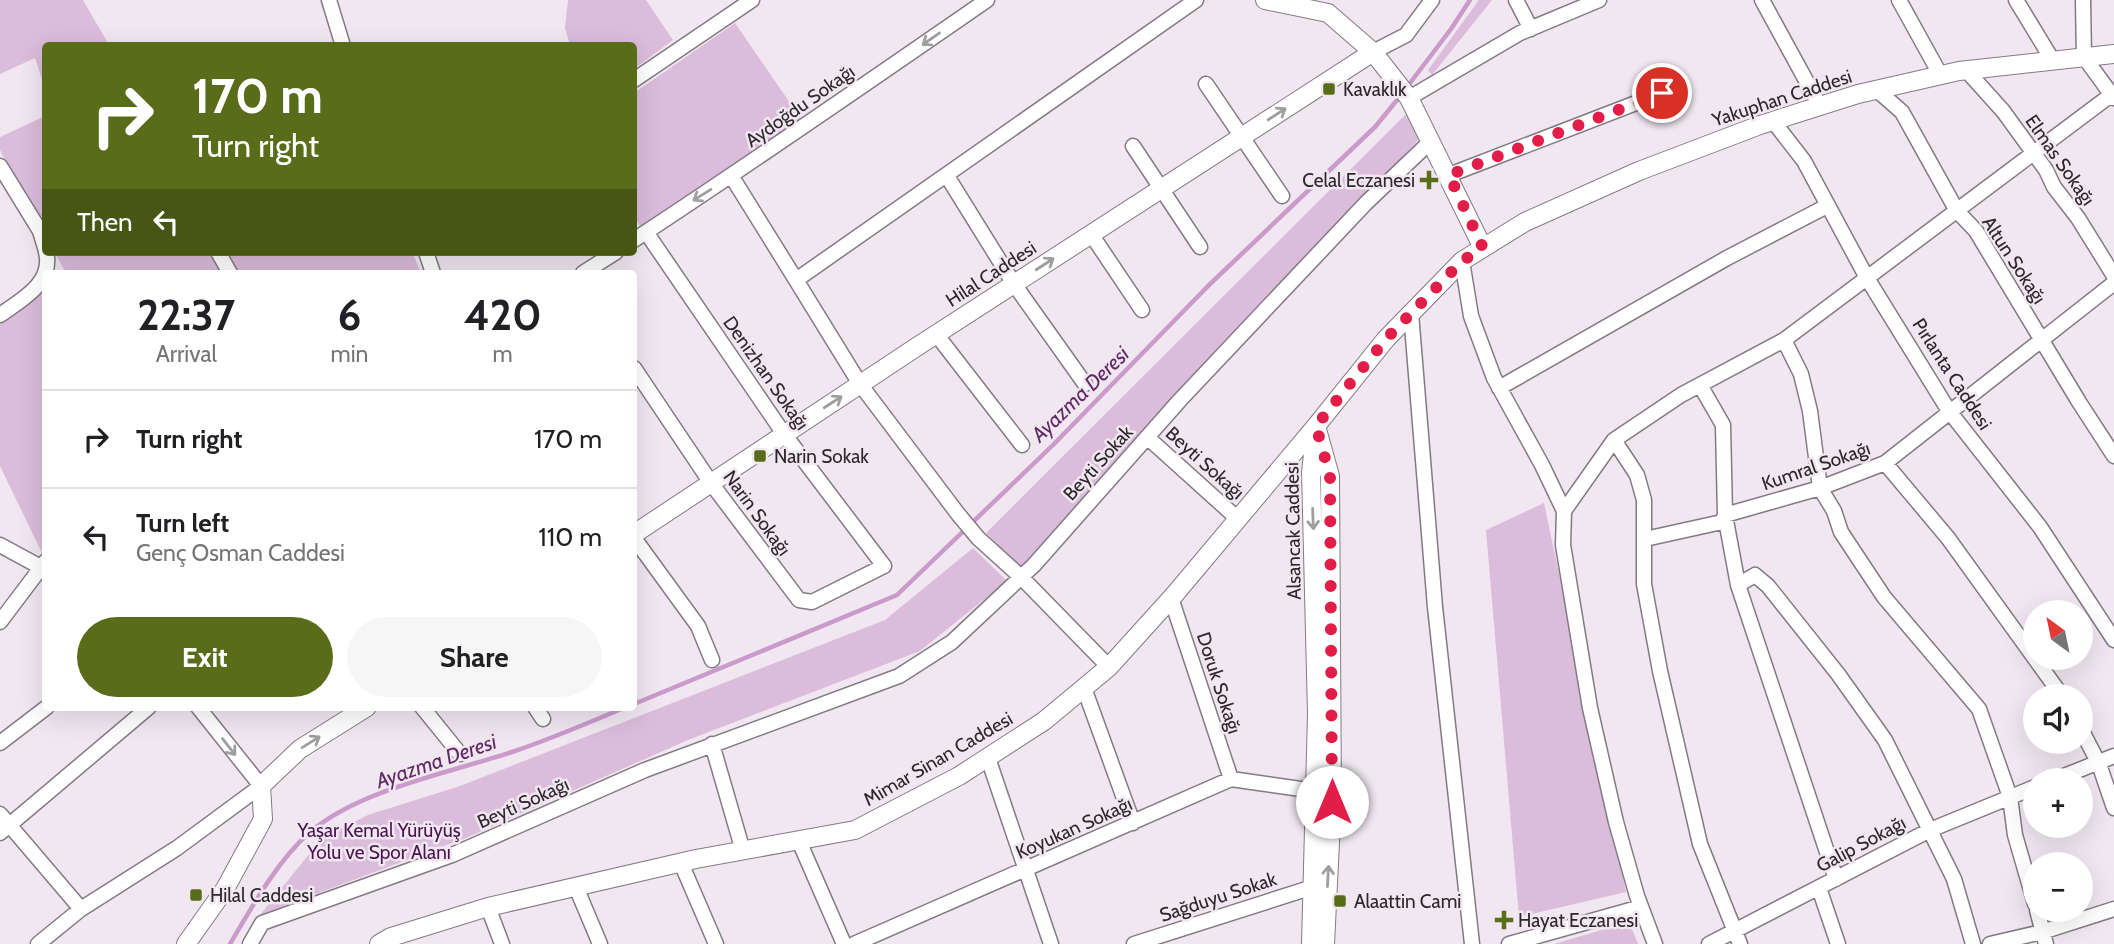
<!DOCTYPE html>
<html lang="en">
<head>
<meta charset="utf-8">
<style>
	body { margin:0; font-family:Cabin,sans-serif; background:#f6f6f6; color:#202124; height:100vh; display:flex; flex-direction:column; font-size:26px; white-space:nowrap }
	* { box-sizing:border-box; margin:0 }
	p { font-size:23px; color:#757577 }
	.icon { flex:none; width:38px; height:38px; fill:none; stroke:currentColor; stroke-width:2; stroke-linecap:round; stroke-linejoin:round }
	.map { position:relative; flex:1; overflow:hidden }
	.side { position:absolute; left:42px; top:270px; width:595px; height:441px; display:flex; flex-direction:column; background:#fff; border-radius:7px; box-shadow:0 7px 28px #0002 }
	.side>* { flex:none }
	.hud { position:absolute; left:42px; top:42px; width:595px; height:214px; border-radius:7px; box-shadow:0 7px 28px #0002; background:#596c19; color:#fff; overflow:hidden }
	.needle { width:46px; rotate:327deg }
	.buttons { position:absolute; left:2023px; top:600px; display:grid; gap:14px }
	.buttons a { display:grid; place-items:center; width:70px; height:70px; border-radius:50%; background:#fff; box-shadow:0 7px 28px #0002; font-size:35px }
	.pin { position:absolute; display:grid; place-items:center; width:60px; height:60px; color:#fff; margin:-30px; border:4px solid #fff; border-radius:50%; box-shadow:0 2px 7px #0007 }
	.me { position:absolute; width:77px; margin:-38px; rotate:0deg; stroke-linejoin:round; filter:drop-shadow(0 0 5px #0008) }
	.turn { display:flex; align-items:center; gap:24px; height:147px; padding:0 35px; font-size:32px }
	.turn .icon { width:91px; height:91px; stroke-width:2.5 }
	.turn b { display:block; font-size:49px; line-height:60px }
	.then { display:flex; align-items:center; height:66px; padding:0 35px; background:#0003; gap:14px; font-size:26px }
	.eta { display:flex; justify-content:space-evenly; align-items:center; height:119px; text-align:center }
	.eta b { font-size:42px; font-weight:700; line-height:49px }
	.button { display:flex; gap:14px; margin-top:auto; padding:14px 35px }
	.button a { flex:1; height:80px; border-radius:42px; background:#596c19; color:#fff; font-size:28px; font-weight:700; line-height:80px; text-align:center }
	.button a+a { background:#f6f6f6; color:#202124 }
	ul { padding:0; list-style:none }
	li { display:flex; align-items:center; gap:21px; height:98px; padding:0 35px; border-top:2px solid #e0e0e0 }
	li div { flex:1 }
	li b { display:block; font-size:26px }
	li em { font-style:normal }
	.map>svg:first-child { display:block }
	.green { fill:#dbbcdb }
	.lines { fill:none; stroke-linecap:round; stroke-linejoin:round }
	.stream { stroke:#ca9aca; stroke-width:4.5 }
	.minor-casing { stroke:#837b83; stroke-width:17 }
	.tertiary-casing { stroke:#837b83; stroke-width:20 }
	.minor { stroke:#fff; stroke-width:14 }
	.tertiary { stroke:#fff; stroke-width:18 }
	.oneway { stroke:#a09ea0 }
	.route { stroke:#e11d48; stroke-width:12; stroke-dasharray:0 21.6 }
	.poi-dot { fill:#596c19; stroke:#f0e7f0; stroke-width:2.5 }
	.labels { text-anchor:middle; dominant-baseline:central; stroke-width:5; stroke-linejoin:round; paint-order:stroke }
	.poi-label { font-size:19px; fill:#2b272b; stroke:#f0e7f0; text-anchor:start }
	.street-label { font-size:19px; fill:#2b272b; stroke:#f0e7f0 }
	.park-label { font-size:19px; fill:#4c144f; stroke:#f0e7f0 }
	.water-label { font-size:21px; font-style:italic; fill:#612863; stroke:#f0e7f0 }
</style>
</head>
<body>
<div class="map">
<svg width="2114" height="944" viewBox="0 0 2114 944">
	<rect width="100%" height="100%" fill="#f0e7f0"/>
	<path class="green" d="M 0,0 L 83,0 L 109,45 L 46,46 L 45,89 L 35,58 L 0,74 Z
		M 568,0 L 646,0 L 673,40 L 634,69 L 634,46 L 570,45 L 565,28 Z
		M 1479,0 L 1492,0 L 1432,75 L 1428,70 Z
		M 735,23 L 801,119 L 640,226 L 634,217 L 634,93 Z
		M 1406,114 L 1420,138 L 1023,571 L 986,533 Z
		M 45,116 L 45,235 L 0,150 L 0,137 Z
		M 54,252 L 412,252 L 421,273 L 59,273 L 64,269 Z
		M 45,283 L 46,553 L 43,555 L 0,466 L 0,317 Z
		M 1544,503 L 1626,892 L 1519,917 L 1486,530 Z
		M 973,548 L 1007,581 L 920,651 L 688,740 L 468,837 L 260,915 L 322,838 L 368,815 L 460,786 L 885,620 Z
		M 1629,922 L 1638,944 L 1554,944 Z"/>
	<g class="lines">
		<path class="stream" d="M 1407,87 L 1451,29 L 1470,0
			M 634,704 L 897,595 L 1053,445 L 1208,286 L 1375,127 L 1402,94
			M 230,944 C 252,907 277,861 310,832 C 361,789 449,773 512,752 C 551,739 588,723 626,707"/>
		<defs>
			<path id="minor" d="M 329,0 L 343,46
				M 1516,0 L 1531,29
				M 1762,0 L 1820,106
				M 1899,0 L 1941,76
				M 2016,0 L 2053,61
				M 2083,0 L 2084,57 L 2114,98
				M 1373,52 L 1406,35 L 1432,0
				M 1967,71 L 2003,111 L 2046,170 L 2054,187 L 2078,218 L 2114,276
				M 634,80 L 752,0
				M 1206,84 L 1282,196
				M 1877,90 L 1902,112 L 1957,211 L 1976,231 L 2079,402 L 2114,456
				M 1409,98 L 1520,33 L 1599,0
				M 1773,121 L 1804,161 L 1867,278 L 1949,411 L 2040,527 L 2114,640
				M 1133,146 L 1200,247
				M 0,166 L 40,231 L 46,251
				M 1449,175 L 1662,93
				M 947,176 L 1014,284 L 1085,384
				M 732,177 L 796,280 L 1196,0
				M 1091,234 L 1142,310
				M 634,240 C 753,162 870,81 987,0
				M 218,252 L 230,273
				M 426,252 L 433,273
				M 1462,261 L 1471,316 L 1494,378 L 1542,465 L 1564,511
				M 583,273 L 616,252
				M 796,280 L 860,384 L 958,514 L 978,538 L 1021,577 L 1109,667
				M 1411,313 L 1435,607 L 1472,944
				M 0,315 C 21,300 54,283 46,252
				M 936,334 L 1022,445
				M 1784,340 L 1801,374 L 1810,411 L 1820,488 L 1834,511 L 1841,532 L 1884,597 L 1979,709 L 2010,797 L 2015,835 L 2035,904
				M 634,368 L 711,483 L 799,600 L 812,602 L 884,566 L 784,434 L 646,232
				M 1700,385 L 1723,425 L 1725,515 L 1738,585 L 1836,879
				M 1499,388 L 1727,258 L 1827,206
				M 1147,437 L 1238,519
				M 1614,440 L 1637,475 L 1644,500 L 1644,584 L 1660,671 L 1700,844 L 1740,944
				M 1885,463 L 1948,538 L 2062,696
				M 634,538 L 698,626 L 712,660
				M 1645,539 L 1722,522 L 1725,515 L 1820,488 L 1885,463 L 2114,283
				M 0,545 L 46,570
				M 1738,585 L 1755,575 L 1768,586 L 1838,674 L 1885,740 L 1954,879 L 1973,944
				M 1171,598 L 1231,779
				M 0,622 L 46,561
				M 1084,688 L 1133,823
				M 422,707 L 460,754
				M 535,707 L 543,719
				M 2081,729 L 2099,764 L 2114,808
				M 0,743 L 47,707
				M 712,744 L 743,851
				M 988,758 L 1051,944
				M 2054,780 L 2114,756
				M 0,814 L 81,909
				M 0,833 L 149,707
				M 799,841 L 844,944
				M 681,863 L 716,944
				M 576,887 L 600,944
				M 1819,888 L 1838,944
				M 488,907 L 502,944
				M 2037,910 L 2046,944
				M 38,944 L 81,909 L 177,848 L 261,786 L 198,707
				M 250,944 L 262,923 L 452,855 L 645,770 L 899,676 L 952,642 L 1034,565 L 1180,400 L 1366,203 L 1431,141
				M 854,944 L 1231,779 L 1315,791
				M 1134,944 L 1313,887
				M 1509,944 L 1641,907
				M 1655,944 L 1637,896 L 1616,822 L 1590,708 L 1563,545 L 1564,511 L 1614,440 L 1681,395 L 1784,340 L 2111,95
				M 1709,944 L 1930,830 L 2035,787
				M 1990,944 L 2042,932 L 2114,909"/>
			<path id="tertiary" d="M 1265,0 L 1328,13 L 1373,52 L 1409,98 L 1483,248
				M 1316,426 L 1330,476 L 1332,802 L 1325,944
				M 634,534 L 918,346 L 1373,52
				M 186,944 L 225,889 L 263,819 L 261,786 L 300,749 L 367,707
				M 379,944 L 391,937 L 488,907 L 696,859 L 855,830 L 959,776 L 1044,721 L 1109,667 L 1175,594 L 1316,426 L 1386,339 L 1462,261 L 1525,222 L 1639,171 L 1760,125 L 1858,94 L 1959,71 L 2114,54
				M 1311,944 L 1317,714 L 1311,472 L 1315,437"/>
		</defs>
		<use href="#minor" class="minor-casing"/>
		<use href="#tertiary" class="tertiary-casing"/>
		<use href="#minor" class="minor"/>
		<use href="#tertiary" class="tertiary"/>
	</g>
	<defs><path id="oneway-shaft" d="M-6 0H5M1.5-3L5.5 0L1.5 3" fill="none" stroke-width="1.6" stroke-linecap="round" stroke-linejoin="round" transform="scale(1.75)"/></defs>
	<g class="oneway">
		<use href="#oneway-shaft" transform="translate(931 39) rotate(145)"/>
		<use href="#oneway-shaft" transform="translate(1277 114) rotate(-33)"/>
		<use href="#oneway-shaft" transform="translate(702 195) rotate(148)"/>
		<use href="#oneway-shaft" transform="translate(1045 264) rotate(-33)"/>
		<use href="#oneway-shaft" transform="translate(833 402) rotate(-33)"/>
		<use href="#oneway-shaft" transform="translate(1313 519) rotate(88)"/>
		<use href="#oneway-shaft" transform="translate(311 742) rotate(-32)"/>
		<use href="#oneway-shaft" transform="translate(229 747) rotate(52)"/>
		<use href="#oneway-shaft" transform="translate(1328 876) rotate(-87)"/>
	</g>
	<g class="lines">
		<path class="route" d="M 1332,802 L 1330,476 L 1316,426 L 1386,339 L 1462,261 L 1483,248 L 1449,175 L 1662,93"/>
	</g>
	<g class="poi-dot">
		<rect x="1322" y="82" width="14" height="14" rx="3.5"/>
		<path d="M1425.5 169.5h7v7h7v7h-7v7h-7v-7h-7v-7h7z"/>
		<rect x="753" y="449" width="14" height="14" rx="3.5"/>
		<rect x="189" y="888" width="14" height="14" rx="3.5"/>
		<rect x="1333" y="894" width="14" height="14" rx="3.5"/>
		<path d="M1500.5 909.5h7v7h7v7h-7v7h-7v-7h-7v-7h7z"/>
	</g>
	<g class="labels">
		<g class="poi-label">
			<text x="1343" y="89">Kavaklık</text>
			<text x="1415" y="180" text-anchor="end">Celal Eczanesi</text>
			<text x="774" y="456">Narin Sokak</text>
			<text x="210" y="895">Hilal Caddesi</text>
			<text x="1354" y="901">Alaattin Cami</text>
			<text x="1518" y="920">Hayat Eczanesi</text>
		</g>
		<g class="street-label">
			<text transform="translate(1782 98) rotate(-18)">Yakuphan Caddesi</text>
			<text transform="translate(800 106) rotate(-35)">Aydoğdu Sokağı</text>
			<text transform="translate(2060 160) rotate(55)">Elmas Sokağı</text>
			<text transform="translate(2014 260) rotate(57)">Altun Sokağı</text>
			<text transform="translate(991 274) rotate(-33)">Hilal Caddesi</text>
			<text transform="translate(766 373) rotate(55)">Denizhan Sokağı</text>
			<text transform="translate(1952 374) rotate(57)">Pırlanta Caddesi</text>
			<text transform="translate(1098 463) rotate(-48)">Beyti Sokak</text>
			<text transform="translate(1205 463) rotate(42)">Beyti Sokağı</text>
			<text transform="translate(1816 466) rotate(-19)">Kumral Sokağı</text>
			<text transform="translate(757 513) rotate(54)">Narin Sokağı</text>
			<text transform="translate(1293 531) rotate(-91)">Alsancak Caddesi</text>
			<text transform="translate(1219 683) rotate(72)">Doruk Sokağı</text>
			<text transform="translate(938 759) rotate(-30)">Mimar Sinan Caddesi</text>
			<text transform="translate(523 803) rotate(-24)">Beyti Sokağı</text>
			<text transform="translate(1074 828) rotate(-24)">Koyukan Sokağı</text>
			<text transform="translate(1861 844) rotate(-28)">Galip Sokağı</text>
			<text transform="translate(1218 897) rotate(-18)">Sağduyu Sokak</text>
		</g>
		<g class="park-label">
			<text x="379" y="830">Yaşar Kemal Yürüyüş<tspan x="379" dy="22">Yolu ve Spor Alanı</tspan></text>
		</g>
		<g class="water-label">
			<text transform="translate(1080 394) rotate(-44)">Ayazma Deresi</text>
			<text transform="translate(436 761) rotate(-19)">Ayazma Deresi</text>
		</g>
	</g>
</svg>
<div class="buttons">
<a><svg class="needle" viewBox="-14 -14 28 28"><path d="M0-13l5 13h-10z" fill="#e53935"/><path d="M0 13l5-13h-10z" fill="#757577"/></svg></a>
<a><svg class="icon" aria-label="sound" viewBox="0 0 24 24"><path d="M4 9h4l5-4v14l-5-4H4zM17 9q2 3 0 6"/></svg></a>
<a>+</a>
<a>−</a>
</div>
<div class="pin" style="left:1662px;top:93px;background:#d93025"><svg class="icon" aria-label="arrive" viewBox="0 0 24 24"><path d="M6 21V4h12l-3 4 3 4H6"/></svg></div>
<svg class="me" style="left:1332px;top:802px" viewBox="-20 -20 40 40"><circle r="19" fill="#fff"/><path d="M0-13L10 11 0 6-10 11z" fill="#e11d48"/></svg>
<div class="hud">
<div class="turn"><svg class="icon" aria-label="right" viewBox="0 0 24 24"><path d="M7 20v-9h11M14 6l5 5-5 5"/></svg><div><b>170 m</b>Turn right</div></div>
<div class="then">Then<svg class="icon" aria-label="left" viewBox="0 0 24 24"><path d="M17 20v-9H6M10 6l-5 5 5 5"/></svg></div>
</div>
<section class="side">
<div class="eta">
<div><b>22:37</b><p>Arrival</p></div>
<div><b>6</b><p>min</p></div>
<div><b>420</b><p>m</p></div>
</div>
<ul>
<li><svg class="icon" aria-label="right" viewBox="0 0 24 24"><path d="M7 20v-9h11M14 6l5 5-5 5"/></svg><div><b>Turn right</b></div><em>170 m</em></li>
<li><svg class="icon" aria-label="left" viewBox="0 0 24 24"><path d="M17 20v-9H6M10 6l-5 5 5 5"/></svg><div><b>Turn left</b><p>Genç Osman Caddesi</p></div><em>110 m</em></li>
</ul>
<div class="button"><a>Exit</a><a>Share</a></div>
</section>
</div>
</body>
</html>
